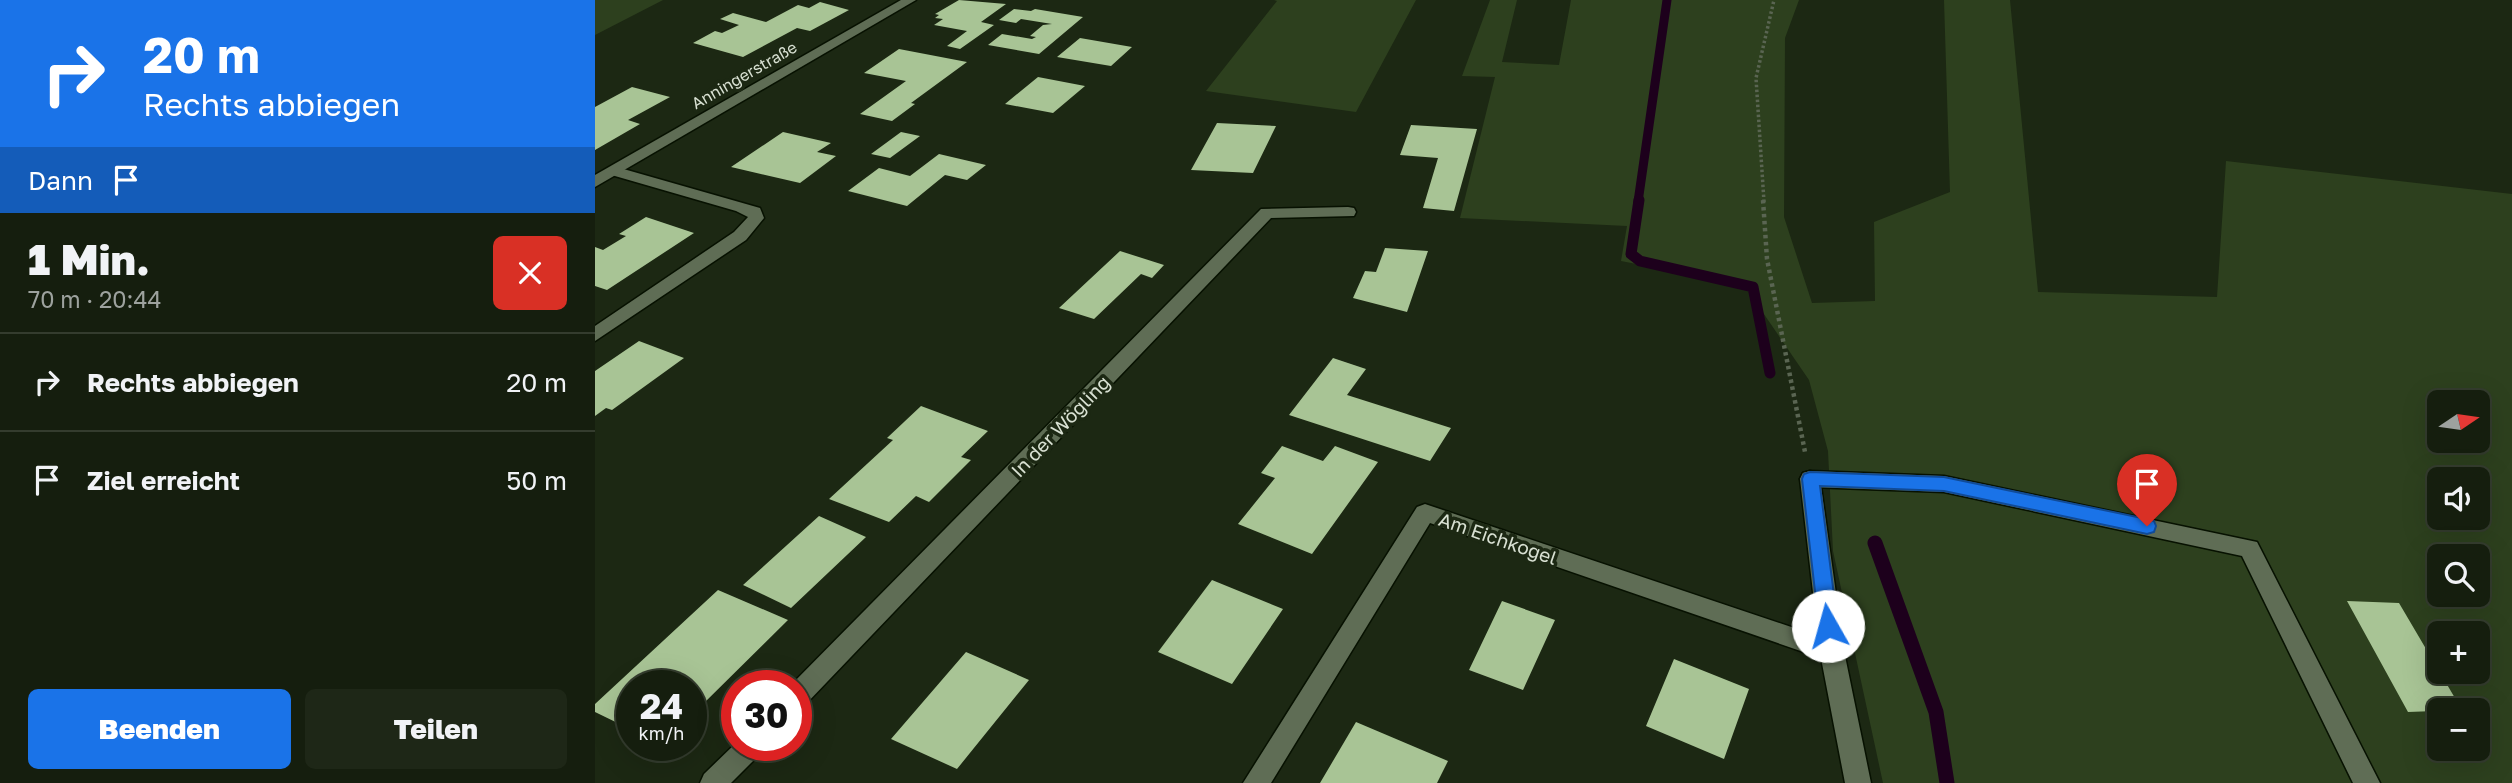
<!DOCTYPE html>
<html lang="de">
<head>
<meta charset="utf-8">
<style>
	body { margin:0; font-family:"Golos Text",sans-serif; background:#1e2717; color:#f1f3f6; height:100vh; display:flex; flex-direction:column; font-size:26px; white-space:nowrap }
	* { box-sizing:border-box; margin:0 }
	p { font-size:23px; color:#9da29e }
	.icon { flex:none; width:38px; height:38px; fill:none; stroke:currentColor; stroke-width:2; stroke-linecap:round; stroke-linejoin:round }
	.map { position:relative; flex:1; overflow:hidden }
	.sheet { display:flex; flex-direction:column; background:#151e0e; width:595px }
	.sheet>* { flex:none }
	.top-card { background:#1a73e8; color:#fff; overflow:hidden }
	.needle { width:46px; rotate:77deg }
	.buttons { position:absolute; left:1832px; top:390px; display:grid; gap:14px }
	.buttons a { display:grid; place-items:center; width:63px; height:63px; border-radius:10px; background:#151e0e; box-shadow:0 7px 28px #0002,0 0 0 2px #343c2e; font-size:35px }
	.speed { position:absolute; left:21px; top:670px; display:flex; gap:14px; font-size:35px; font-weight:700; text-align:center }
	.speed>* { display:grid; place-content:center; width:91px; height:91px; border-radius:50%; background:#151e0e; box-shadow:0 7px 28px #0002,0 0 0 2px #343c2e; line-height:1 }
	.speed small { font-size:18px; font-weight:400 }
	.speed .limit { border:10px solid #d22; background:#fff; color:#111 }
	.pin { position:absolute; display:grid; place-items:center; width:60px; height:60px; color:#fff; margin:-72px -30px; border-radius:50% 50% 50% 0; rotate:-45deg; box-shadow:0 0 7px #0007 }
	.pin .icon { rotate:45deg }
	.me { position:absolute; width:77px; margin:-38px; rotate:353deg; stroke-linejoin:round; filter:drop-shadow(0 0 5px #0008) }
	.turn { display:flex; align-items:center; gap:24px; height:147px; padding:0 28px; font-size:32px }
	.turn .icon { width:91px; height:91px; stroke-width:2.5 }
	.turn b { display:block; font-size:49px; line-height:60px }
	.then { display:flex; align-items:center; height:66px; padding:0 28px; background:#0003; gap:14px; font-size:26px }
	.round { display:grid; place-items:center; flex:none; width:74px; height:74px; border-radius:10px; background:#1e2717 }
	.headline { display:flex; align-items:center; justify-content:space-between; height:119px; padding:0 28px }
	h1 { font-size:42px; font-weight:800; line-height:52px }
	.action { display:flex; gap:14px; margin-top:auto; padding:14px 28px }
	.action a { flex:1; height:80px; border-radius:10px; background:#1a73e8; color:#fff; font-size:28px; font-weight:800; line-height:80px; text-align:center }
	.action a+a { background:#1e2717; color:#f1f3f6 }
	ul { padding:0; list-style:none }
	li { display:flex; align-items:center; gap:21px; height:98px; padding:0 28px; border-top:2px solid #343c2e }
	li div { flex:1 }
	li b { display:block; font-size:26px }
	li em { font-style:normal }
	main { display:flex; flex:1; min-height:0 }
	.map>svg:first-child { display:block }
	.green { fill:#2d401e; fill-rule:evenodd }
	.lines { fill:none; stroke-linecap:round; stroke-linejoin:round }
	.stream-far2 { stroke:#1d001c; stroke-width:9 }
	.stream-far1 { stroke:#1d001c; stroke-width:11 }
	.stream { stroke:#1d001c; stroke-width:15 }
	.building { fill:#a8c495 }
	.service-casing { stroke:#071101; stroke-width:3 }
	.minor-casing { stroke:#071101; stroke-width:3 }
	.tertiary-casing { stroke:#071101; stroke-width:3 }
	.path-far1 { stroke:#5a6552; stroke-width:3.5; stroke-dasharray:2.5 2.5; stroke-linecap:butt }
	.path { stroke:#5a6552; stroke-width:4.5; stroke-dasharray:3.5 3.5; stroke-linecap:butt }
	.service { fill:#5f6d55; fill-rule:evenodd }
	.minor { fill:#5f6d55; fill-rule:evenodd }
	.tertiary { fill:#5f6d55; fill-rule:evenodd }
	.route { fill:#1a73e8; stroke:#114b97; stroke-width:2 }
	.labels { text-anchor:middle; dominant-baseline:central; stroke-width:7; stroke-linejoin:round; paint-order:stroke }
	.far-street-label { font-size:16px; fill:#d9e1d3; stroke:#1c2813 }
	.street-label { font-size:19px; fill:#d9e1d3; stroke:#1c2813 }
</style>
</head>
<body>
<main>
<section class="sheet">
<div class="top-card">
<div class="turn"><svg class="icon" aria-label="right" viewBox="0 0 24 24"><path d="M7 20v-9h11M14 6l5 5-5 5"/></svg><div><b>20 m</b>Rechts abbiegen</div></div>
<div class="then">Dann<svg class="icon" aria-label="arrive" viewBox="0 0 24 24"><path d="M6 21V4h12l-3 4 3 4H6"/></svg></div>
</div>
<div class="headline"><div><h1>1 Min.</h1><p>70 m · 20:44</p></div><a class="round" style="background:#d93025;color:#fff"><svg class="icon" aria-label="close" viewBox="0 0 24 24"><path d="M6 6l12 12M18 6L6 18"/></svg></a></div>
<ul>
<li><svg class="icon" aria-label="right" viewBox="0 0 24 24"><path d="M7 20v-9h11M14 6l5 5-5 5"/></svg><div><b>Rechts abbiegen</b></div><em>20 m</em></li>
<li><svg class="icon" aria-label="arrive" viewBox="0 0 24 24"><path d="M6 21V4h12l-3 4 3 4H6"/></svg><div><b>Ziel erreicht</b></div><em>50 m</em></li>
</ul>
<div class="action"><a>Beenden</a><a>Teilen</a></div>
</section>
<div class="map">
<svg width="1917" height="783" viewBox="0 0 1917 783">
	<rect width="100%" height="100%" fill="#1c2813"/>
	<path class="green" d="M 0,0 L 68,0 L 0,35 Z
		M 679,0 L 821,0 L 761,112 L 611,91 L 682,1 Z
		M 895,0 L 922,0 L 907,62 L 964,65 L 976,0 L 1204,0 L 1190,38 L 1189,217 L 1217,303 L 1280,301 L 1279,222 L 1355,192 L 1349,0 L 1415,0 L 1443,292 L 1622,297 L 1631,161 L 1917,194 L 1917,783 L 1288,783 L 1238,551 L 1233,451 L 1214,380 L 1149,285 L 1026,261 L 1032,226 L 865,218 L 900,77 L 867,76 ZM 1844,402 L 1883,402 L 1883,441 L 1844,441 ZM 1844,480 L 1883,480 L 1883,518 L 1844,518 ZM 1844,556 L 1883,556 L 1883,595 L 1844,595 ZM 1844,634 L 1883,634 L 1883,672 L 1844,672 ZM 1844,710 L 1883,710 L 1883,749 L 1844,749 Z"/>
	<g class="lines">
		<path class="stream-far2" d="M 1043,202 L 1072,0"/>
		<path class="stream-far1" d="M 1044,200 L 1036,254 L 1045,261 L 1158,287 L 1175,373"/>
		<path class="stream" d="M 1280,543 L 1341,712 L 1352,783"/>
	</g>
	<path class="building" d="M 364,0 L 411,4 L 386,22 L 399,25 L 365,49 L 352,46 L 372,31 L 339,25 L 348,19 L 340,18 L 344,15 L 340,14 Z
		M 225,2 L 254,10 L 215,31 L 202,28 L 148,57 L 98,43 L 120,31 L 127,33 L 144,25 L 125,19 L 138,13 L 171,22 L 203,5 L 214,8 Z
		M 419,9 L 436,11 L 440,9 L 488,17 L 444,54 L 393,45 L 407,34 L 437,39 L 441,37 L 435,36 L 448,25 L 457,24 L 426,19 L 421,23 L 404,20 Z
		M 485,38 L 537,47 L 516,66 L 462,57 Z
		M 304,49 L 372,62 L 316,103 L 320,104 L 297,121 L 265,114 L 311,81 L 269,73 Z
		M 443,77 L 490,86 L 458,113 L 410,104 Z
		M 37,87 L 75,97 L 33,120 L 45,124 L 0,150 L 0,107 Z
		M 622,123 L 681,126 L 658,173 L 596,170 Z
		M 816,125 L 882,129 L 859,211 L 828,208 L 843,158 L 805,155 Z
		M 188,132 L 236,143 L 222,152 L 241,156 L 205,183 L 136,167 Z
		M 306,132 L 325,136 L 295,158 L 276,154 Z
		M 344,154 L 391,165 L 372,180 L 350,175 L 312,206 L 253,191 L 284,168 L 315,176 Z
		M 51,217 L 99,233 L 12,290 L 0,286 L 0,247 L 8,250 L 31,236 L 24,234 Z
		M 790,248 L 833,251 L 812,312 L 758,298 L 770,271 L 781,272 Z
		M 525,251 L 569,265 L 557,278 L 546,274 L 499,319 L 464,308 Z
		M 44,341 L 89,358 L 17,410 L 11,408 L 0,416 L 0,371 Z
		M 738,358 L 771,369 L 752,395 L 856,428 L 835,461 L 694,415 Z
		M 326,406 L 393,431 L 366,457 L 376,460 L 334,502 L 321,496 L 294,522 L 234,499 L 298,440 L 292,438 Z
		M 687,446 L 728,461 L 740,446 L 783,462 L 717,554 L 643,524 L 680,478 L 666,473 Z
		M 224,516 L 271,537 L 196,608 L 148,585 Z
		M 617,580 L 688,609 L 637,684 L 563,652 Z
		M 123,590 L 193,620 L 107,705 L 99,701 L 96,704 L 96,686 L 37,686 L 37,730 L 0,712 L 0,704 Z
		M 907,601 L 960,620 L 928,690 L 874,670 Z
		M 1752,601 L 1804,603 L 1867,710 L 1813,712 Z
		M 371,652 L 434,680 L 362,769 L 296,739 Z
		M 1079,659 L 1154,689 L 1129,759 L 1051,726 Z
		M 761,722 L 853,761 L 842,783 L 725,783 Z"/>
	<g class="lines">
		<defs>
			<path id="service" d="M 1215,471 L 1349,476 L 1662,542 L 1785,783 L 1758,783 L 1647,556 L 1349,492 L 1215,487 L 1208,485 L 1205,479 L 1208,473 Z"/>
			<path id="minor" d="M 18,166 L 165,208 L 169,218 L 151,240 L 0,341 L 0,326 L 139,232 L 153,217 L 141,211 L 13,174 L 10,171 Z
				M 753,207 L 759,208 L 761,212 L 759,216 L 676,218 L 210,705 L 201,708 L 201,686 L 195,686 L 666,209 Z
				M 1215,471 L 1222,473 L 1225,479 L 1249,651 L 1276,783 L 1250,783 L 1226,658 L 835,523 L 676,783 L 648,783 L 822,507 L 830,504 L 1223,636 L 1205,479 L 1208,473 Z
				M 142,742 L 142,746 L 168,746 L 164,755 L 136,783 L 105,783 L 109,774 Z"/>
			<path id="tertiary" d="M 306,0 L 321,0 L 0,187 L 0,175 Z"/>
		</defs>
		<use href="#service" class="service-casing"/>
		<use href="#minor" class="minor-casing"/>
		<use href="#tertiary" class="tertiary-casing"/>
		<path class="path-far1" d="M 1169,202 L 1161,78 L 1179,0"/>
		<path class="path" d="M 1168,200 L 1172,259 L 1210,452"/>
		<use href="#service" class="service"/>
		<use href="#minor" class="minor"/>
		<use href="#tertiary" class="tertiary"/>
	</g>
	<path class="route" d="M 1215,472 L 1349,477 L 1552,519 L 1559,521 L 1561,526 L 1559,532 L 1552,534 L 1349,491 L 1225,486 L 1243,626 L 1240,632 L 1233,635 L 1227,632 L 1224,626 L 1207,479 L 1209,474 Z"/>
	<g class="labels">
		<g class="far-street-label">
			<text transform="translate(149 75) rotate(-30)">Anningerstraße</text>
		</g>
		<g class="street-label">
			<text transform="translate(465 426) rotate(-46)">In der Wögling</text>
			<text transform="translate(903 538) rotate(19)">Am Eichkogel</text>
		</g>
	</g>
</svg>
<div class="buttons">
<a><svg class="needle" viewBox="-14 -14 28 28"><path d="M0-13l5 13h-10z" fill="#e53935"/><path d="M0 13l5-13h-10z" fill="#9da29e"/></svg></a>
<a><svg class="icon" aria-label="sound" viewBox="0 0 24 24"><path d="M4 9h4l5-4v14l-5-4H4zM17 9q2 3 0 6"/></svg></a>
<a><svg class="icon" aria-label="search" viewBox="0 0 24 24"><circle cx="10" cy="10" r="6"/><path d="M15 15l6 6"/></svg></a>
<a>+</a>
<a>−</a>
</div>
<div class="speed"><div>24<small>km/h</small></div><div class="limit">30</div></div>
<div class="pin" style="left:1552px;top:526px;background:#d93025"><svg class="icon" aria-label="arrive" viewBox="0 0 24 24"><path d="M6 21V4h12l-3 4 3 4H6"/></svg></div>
<svg class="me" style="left:1233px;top:626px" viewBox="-20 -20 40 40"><circle r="19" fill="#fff"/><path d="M0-13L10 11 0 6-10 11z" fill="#1a73e8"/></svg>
</div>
</main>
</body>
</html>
